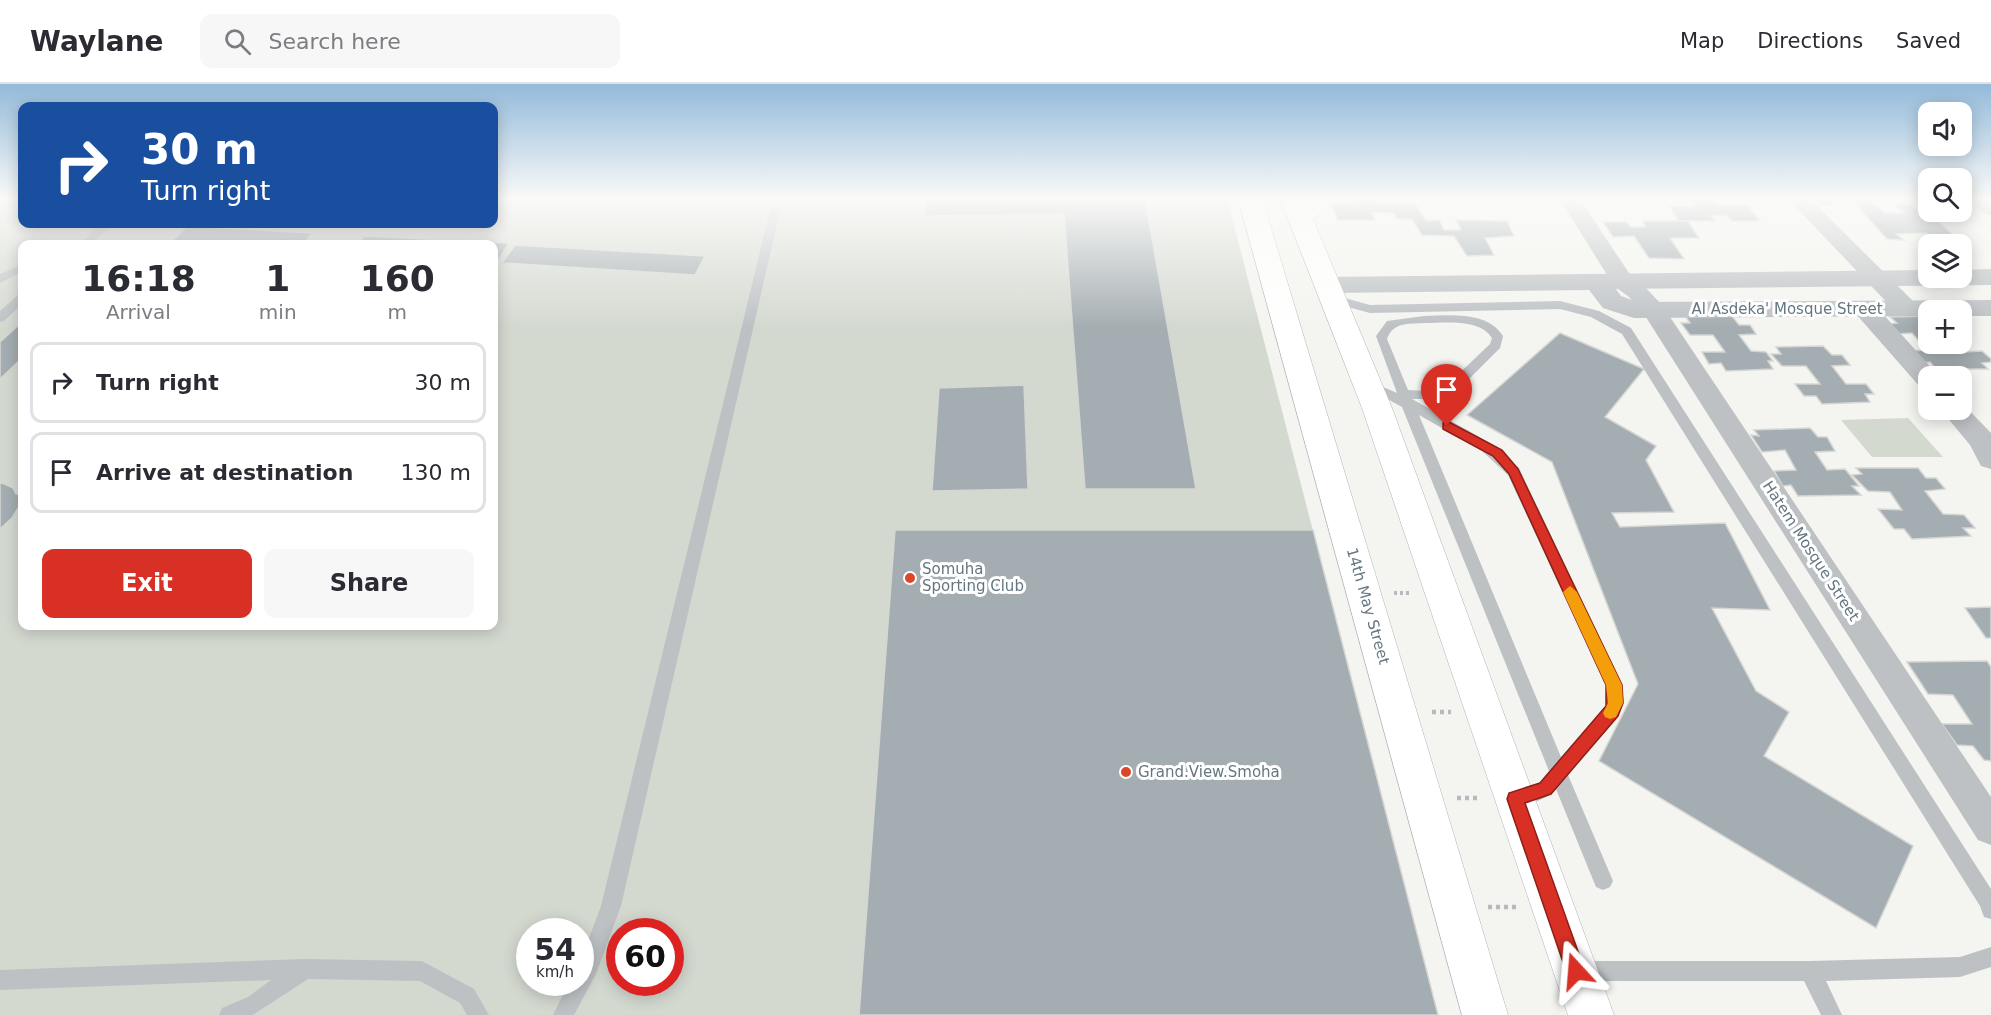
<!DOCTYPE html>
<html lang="en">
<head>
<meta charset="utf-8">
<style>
	body { margin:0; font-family:"DejaVu Sans",sans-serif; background:#f7f7f7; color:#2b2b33; height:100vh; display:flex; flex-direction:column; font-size:22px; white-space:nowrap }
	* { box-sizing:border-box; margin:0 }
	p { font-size:20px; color:#7c7c81 }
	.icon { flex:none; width:33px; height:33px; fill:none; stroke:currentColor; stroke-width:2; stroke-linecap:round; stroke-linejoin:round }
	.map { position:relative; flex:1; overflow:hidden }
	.drawer { position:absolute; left:18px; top:156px; width:480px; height:390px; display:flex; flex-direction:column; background:#fff; border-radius:12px; box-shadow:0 3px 15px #0003 }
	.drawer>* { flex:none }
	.hud { position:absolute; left:18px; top:18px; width:480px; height:126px; border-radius:12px; box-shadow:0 3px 15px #0003; background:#1a4fa0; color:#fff; overflow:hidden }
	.tools { position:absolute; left:1918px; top:18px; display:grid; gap:12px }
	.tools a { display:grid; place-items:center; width:54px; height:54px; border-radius:12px; background:#fff; box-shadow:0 3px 15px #0003; font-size:30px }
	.speed { position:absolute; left:516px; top:834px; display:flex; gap:12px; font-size:30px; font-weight:700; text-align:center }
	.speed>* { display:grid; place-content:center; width:78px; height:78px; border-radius:50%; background:#fff; box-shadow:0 3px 15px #0003; line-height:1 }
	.speed small { font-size:15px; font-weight:400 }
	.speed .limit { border:9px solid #d22; background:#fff; color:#111 }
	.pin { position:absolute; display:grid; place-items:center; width:51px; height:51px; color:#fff; margin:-62px -26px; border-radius:50% 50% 50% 0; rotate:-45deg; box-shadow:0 0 6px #0007 }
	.pin .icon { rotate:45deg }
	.me { position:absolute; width:66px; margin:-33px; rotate:341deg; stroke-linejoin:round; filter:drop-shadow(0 0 4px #0008) }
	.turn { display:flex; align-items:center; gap:21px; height:126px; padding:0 24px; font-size:27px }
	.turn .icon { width:78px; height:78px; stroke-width:2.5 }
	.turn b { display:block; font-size:42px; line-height:51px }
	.eta { display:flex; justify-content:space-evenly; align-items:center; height:102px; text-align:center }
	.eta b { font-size:36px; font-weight:700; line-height:42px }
	.primary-button { display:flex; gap:12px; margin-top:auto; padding:12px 24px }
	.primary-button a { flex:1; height:69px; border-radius:12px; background:#d93025; color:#fff; font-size:24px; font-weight:700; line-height:69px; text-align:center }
	.primary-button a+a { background:#f7f7f7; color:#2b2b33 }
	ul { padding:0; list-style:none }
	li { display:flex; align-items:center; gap:18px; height:81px; margin:0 12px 9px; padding:0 12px; border:3px solid #e1e1e2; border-radius:12px }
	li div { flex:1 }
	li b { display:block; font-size:22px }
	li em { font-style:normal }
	header { display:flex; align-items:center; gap:36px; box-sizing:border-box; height:84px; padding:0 30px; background:#fff; border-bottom:2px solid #e1e1e2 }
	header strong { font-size:28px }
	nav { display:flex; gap:33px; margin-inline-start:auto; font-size:21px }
	.search { width:420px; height:54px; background:#f7f7f7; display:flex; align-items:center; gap:15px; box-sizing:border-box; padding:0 21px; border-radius:12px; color:#7c7c81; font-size:22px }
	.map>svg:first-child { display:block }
	.green { fill:#d4d9d0; fill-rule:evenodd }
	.building { fill:#a4adb1; stroke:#d5d5d3; stroke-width:1.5 }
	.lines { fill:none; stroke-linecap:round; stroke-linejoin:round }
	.secondary-casing { stroke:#afb5b9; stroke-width:1 }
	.primary-casing { stroke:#b0b5b8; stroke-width:1 }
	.path-far1 { stroke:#b7babc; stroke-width:4; stroke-dasharray:3 3; stroke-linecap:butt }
	.path { stroke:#b7babc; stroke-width:4.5; stroke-dasharray:4 4; stroke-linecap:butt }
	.service { fill:#bdc1c4; fill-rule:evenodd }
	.minor { fill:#bdc1c4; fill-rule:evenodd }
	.tertiary { fill:#bdc1c4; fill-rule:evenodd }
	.secondary { fill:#fff; fill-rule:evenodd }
	.primary { fill:#fff; fill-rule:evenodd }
	.route { fill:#d93025; stroke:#8d1f18; stroke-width:1.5 }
	.slow { fill:#f59e0b }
	.poi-dot { fill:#dc4629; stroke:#fff; stroke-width:2 }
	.labels { text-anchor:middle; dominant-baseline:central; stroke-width:6; stroke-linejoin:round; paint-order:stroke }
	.street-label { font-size:15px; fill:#647680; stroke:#fff }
	.poi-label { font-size:15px; fill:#647680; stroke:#fff; text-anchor:start }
</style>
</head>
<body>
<header>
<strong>Waylane</strong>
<div class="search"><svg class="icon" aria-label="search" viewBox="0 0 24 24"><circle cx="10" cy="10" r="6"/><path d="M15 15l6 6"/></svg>Search here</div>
<nav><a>Map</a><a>Directions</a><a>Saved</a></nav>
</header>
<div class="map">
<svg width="1991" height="931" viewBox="0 0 1991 931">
	<rect width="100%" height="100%" fill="#f4f4f0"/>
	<path class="green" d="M 0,114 L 22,114 L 22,140 L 494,140 L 494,114 L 1227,114 L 1438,931 L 0,931 ZM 22,160 L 494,160 L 494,542 L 22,542 ZM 530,848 L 580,848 L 580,898 L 530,898 ZM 620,848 L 670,848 L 670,898 L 620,898 Z
		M 1908,334 L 1943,373 L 1872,373 L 1841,336 Z"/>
	<path class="building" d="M 926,114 L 1145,114 L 1196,405 L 1085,405 L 1064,130 L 925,132 Z
		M 1352,114 L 1379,114 L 1381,119 L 1354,119 Z
		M 1690,114 L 1713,114 L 1718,121 L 1747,121 L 1760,137 L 1732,137 L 1726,131 L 1711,132 L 1715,137 L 1679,137 L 1669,122 L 1696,123 Z
		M 1805,114 L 1828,114 L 1835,120 L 1820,121 L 1815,117 Z
		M 1850,114 L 1874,114 L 1877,116 L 1870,116 L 1885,129 L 1904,129 L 1893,120 L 1910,120 L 1917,125 L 1925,125 L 1954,152 L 1946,153 L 1949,158 L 1933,158 L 1926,149 L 1896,150 L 1904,156 L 1887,155 Z
		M 1330,119 L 1415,119 L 1426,137 L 1439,136 L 1444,146 L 1461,146 L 1456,136 L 1507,137 L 1514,152 L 1485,154 L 1494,171 L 1467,172 L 1454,152 L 1422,151 L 1412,135 L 1397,135 L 1394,129 L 1372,128 L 1375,136 L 1338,136 Z
		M 1643,137 L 1688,137 L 1699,154 L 1670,154 L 1684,175 L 1649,174 L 1634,152 L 1613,153 L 1603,138 L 1626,138 L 1631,143 L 1645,143 Z
		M 187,142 L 313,149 L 303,160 L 170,159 Z
		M 364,152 L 509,159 L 497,178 L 494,178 L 494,160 L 357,160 Z
		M 515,161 L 705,172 L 695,191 L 502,179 Z
		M 1732,232 L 1739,241 L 1750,241 L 1756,250 L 1739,251 L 1751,267 L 1766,268 L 1773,277 L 1768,277 L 1773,285 L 1726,287 L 1721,279 L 1709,280 L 1702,268 L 1725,268 L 1713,251 L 1690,251 L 1681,239 L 1690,239 L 1686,233 Z
		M 1929,232 L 1929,260 L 1958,260 L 1965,268 L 1982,267 L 1991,275 L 1991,278 L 1982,279 L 1988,285 L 1936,285 L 1930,278 L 1919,279 L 1908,267 L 1927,266 L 1912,249 L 1897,250 L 1888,240 L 1897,239 L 1890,233 Z
		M 22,238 L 22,274 L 0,295 L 0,258 Z
		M 1560,249 L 1644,285 L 1605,333 L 1656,362 L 1646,376 L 1674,428 L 1612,429 L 1620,443 L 1725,439 L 1770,526 L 1712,524 L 1756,607 L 1789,628 L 1764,672 L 1913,762 L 1876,844 L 1599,677 L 1638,600 L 1552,378 L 1467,331 Z
		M 1823,262 L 1832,271 L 1842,271 L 1850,281 L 1832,282 L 1846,300 L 1866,300 L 1874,310 L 1865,310 L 1870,318 L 1822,320 L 1816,312 L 1804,312 L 1795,300 L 1820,300 L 1806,282 L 1782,282 L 1771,270 L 1781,270 L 1776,263 Z
		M 1024,301 L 1028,405 L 932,407 L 939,304 Z
		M 1810,344 L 1818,353 L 1827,353 L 1835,367 L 1815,368 L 1827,386 L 1845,385 L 1859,402 L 1852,402 L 1861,411 L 1798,412 L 1791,401 L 1783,402 L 1774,387 L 1796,386 L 1785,366 L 1762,368 L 1751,351 L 1759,352 L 1754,346 Z
		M 1856,384 L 1918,384 L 1926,394 L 1936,394 L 1945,405 L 1925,407 L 1943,430 L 1964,431 L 1975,444 L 1963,444 L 1971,452 L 1912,455 L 1904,445 L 1894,445 L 1878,425 L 1902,426 L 1890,408 L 1868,407 L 1852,391 L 1862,390 Z
		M 0,398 L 13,404 L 16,410 L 22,410 L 20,421 L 12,434 L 0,445 Z
		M 895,446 L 1313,446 L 1438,931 L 859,931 Z
		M 1991,523 L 1991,554 L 1986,554 L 1965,524 Z
		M 1987,577 L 1991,583 L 1991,677 L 1984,676 L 1973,662 L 1957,661 L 1942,640 L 1972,640 L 1953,611 L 1928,610 L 1907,578 Z"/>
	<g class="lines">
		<defs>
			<path id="secondary" d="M 1309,114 L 1334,114 C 1324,128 1309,144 1291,139 L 1288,134 Z"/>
			<path id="primary" d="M 1238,114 L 1262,114 L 1508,931 L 1462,931 Z
				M 1280,114 L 1304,114 L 1392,324 L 1614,931 L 1568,931 L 1362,324 Z"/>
		</defs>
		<use href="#secondary" class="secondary-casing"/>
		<use href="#primary" class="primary-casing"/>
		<path class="path-far1" d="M 1394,509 L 1411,509"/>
		<path class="path" d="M 1432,628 L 1451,628
			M 1457,714 L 1479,714
			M 1488,823 L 1517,823"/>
		<path class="service" d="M 773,114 L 783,114 L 621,822 L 596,890 L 574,931 L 553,931 L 569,898 L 580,898 L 580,878 L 601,822 Z
			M 102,140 L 114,140 L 90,160 L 79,160 Z
			M 22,181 L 22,188 L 0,199 L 0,190 Z
			M 18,211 L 22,211 L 22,220 L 4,237 L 0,238 L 0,227 Z
			M 1334,211 L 1370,221 L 1560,217 L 1599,227 L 1631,244 L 1991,805 L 1991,835 L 1984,833 L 1980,822 L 1622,250 L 1591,233 L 1560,225 L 1370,229 L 1330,218 L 1328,215 Z
			M 1424,232 C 1450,231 1488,227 1503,252 L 1500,264 L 1454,310 L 1428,315 L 1412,315 L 1492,360 L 1519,384 L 1622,601 L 1624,619 L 1618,632 L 1568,691 L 1613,797 L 1610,803 L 1603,806 L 1596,803 L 1556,705 C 1548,715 1521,725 1509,721 L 1506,715 L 1509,709 L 1539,699 L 1549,687 L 1402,323 L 1362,301 L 1369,297 L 1397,309 L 1376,252 L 1387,237 ZM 1424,239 C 1444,239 1480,234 1492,254 L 1490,260 L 1445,303 L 1428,307 L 1408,306 L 1387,255 C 1393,238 1408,240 1424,239 ZM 1419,331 L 1482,367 L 1508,391 L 1606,601 L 1606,622 L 1561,673 Z
			M 1991,863 L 1991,883 L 1960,893 L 1826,897 L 1842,931 L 1821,931 L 1804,897 L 1579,897 L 1572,894 L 1569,887 L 1572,880 L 1579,877 L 1810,877 L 1960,873 Z
			M 305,875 L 422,877 L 474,905 L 489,931 L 467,931 L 460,919 L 420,897 L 308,895 L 253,931 L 219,931 L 222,924 L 248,913 L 271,896 L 0,906 L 0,886 Z"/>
		<path class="minor" d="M 1559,114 L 1579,114 L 1631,192 L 1645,203 L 1662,221 L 1991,713 L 1991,761 L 1978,756 L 1644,230 L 1629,213 L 1614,202 Z
			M 1787,114 L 1809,114 L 1916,220 L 1919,225 L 1916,230 L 1907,232 L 1898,230 Z
			M 1970,114 L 1991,114 L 1991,131 L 1983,129 Z
			M 1865,218 L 1874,220 L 1938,291 L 1929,292 L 1929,305 L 1920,303 L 1856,230 L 1853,225 L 1856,220 Z
			M 1962,319 L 1991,349 L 1991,385 L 1981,382 L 1970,361 L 1941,326 L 1962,326 Z"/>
		<path class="tertiary" d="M 1991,185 L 1991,201 L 1616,205 L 1621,212 L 1637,218 L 1991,216 L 1991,232 L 1962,232 L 1962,226 L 1929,226 L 1929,232 L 1634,234 L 1603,224 L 1589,206 L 1328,209 L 1319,207 L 1315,201 L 1319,195 L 1328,193 L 1929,186 L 1929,194 L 1962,194 L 1962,186 Z"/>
		<use href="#secondary" class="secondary"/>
		<use href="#primary" class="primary"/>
	</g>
	<linearGradient id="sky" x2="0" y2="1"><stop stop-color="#93bada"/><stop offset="0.47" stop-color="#fafaf8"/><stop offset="1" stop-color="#fafaf8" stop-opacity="0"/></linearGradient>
	<rect width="1991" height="244" fill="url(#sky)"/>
	<path class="route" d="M 1447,337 L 1502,366 L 1518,385 L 1622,601 L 1623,619 L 1618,632 L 1551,710 L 1525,719 L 1585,887 L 1582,893 L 1576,896 L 1569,893 L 1566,887 L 1507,715 L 1509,709 L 1540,699 L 1606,622 L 1606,601 L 1509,390 L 1493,372 L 1443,345 L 1443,339 Z"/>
	<path class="slow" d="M 1570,502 L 1577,508 L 1622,601 L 1623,619 L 1616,633 L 1610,635 L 1605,633 L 1603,629 L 1608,619 L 1606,601 L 1563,508 Z"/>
	<g class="poi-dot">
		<circle cx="910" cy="494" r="6"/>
		<circle cx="1126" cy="688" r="6"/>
	</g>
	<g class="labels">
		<g class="street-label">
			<text x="1787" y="225">Al Asdeka' Mosque Street</text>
			<text transform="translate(1811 467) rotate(57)">Hatem Mosque Street</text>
			<text transform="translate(1368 522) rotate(74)">14th May Street</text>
		</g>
		<g class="poi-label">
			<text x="922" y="485">Somuha<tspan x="922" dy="17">Sporting Club</tspan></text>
			<text x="1138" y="688">Grand.View.Smoha</text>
		</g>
	</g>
</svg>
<div class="tools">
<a><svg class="icon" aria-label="sound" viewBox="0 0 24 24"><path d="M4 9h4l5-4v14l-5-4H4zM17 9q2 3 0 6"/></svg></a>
<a><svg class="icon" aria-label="search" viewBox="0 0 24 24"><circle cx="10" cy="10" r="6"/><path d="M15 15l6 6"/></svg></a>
<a><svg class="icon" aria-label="layers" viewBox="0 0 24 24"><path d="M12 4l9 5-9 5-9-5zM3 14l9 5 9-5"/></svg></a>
<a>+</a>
<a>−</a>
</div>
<div class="speed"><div>54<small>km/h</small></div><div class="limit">60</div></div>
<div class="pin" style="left:1447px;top:342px;background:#d93025"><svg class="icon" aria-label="arrive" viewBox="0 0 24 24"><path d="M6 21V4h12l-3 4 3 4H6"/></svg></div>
<svg class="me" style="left:1576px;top:887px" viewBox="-20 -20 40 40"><path d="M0-17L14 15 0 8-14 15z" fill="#d93025" stroke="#fff" stroke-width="4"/></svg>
<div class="hud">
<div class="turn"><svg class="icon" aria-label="right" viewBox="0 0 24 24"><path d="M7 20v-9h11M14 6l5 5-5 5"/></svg><div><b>30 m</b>Turn right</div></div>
</div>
<section class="drawer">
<div class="eta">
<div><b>16:18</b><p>Arrival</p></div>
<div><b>1</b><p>min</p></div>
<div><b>160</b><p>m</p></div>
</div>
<ul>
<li><svg class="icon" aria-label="right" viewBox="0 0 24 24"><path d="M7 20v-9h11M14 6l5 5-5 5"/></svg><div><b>Turn right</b></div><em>30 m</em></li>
<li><svg class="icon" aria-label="arrive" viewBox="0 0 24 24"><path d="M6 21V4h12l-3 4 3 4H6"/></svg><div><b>Arrive at destination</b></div><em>130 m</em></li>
</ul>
<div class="primary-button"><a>Exit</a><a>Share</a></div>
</section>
</div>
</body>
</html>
